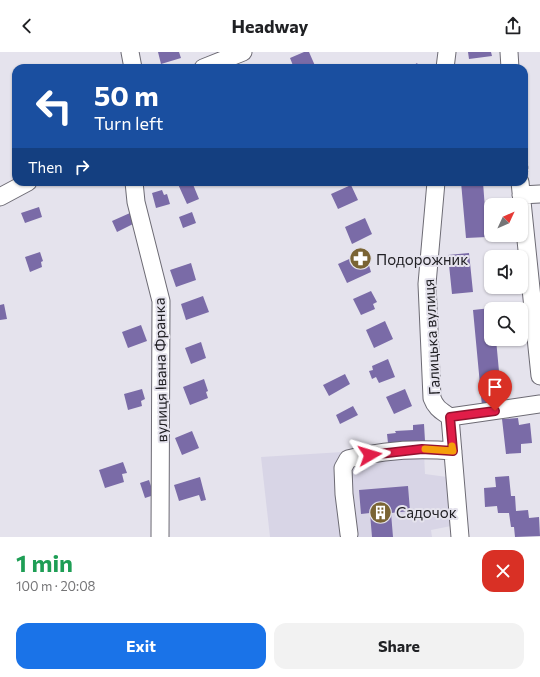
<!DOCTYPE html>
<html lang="en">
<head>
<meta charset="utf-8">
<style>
	body { margin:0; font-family:Commissioner,sans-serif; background:#f2f2f2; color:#202124; height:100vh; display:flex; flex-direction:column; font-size:15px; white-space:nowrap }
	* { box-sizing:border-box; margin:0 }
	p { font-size:13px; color:#757577 }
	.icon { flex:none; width:22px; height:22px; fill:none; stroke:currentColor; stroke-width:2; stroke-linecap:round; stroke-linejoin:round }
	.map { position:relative; height:485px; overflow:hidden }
	.details { display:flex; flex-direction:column; background:#fff; flex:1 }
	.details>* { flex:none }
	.top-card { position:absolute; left:12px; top:12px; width:516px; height:122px; border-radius:12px; box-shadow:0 1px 3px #0004; background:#1a4fa0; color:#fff; overflow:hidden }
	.needle { width:26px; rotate:46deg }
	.controls { position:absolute; left:484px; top:146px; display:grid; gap:8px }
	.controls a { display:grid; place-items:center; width:44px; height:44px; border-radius:8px; background:#fff; box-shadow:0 1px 3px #0004; font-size:20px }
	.pin { position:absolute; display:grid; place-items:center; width:34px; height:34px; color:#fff; margin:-41px -17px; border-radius:50% 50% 50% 0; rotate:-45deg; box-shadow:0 0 4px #0007 }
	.pin .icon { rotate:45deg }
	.me { position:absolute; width:44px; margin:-22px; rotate:83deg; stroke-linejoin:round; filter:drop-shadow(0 0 3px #0008) }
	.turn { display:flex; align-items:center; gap:14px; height:84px; padding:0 16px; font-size:18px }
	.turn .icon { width:52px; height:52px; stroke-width:2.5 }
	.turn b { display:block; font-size:28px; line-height:34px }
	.then { display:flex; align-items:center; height:38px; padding:0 16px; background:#0003; gap:8px; font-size:15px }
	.round { display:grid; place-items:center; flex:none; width:42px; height:42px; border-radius:12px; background:#f2f2f2 }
	.overview { display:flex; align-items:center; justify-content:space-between; height:68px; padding:0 16px }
	h1 { font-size:24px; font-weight:700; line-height:30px; color:#1e9e55 }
	.button { display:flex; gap:8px; margin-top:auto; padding:8px 16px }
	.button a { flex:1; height:46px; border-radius:12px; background:#1a73e8; color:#fff; font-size:16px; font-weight:700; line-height:46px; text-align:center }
	.button a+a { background:#f2f2f2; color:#202124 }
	header { display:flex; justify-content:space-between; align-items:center; height:52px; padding:0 16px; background:#fff; font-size:18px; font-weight:700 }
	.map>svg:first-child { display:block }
	.built { fill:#d8d5e6 }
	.building { fill:#7a6ba7 }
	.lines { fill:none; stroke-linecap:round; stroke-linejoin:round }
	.minor-casing { stroke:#6d6b74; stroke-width:19 }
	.path { stroke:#a3a1a9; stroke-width:2; stroke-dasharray:3 3; stroke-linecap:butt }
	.minor { stroke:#fff; stroke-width:17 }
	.route-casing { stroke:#92132f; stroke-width:10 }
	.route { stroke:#e11d48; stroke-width:7 }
	.slow { stroke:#f59e0b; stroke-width:7 }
	.labels { text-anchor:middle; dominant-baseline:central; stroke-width:4; stroke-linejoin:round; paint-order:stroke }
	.poi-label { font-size:15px; fill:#212024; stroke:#e5e3ed; text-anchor:start }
	.street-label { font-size:15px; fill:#212024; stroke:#e5e3ed }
</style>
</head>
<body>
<header><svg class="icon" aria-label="back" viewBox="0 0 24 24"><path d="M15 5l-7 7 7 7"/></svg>Headway<svg class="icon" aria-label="share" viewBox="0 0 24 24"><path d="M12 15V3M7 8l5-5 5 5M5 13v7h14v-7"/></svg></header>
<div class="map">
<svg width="540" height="485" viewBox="0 0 540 485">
	<rect width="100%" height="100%" fill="#e5e3ed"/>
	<path class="built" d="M 343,400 L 424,401 L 425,422 L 447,425 L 451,474 L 431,478 L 432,485 L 270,485 L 261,405 Z"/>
	<path class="building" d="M 158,0 L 179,0 L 181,6 L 161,12 Z
		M 304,0 L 309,0 L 316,16 L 294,16 L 290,6 Z
		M 468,0 L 491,0 L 492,4 L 469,7 Z
		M 417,11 L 420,16 L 410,16 Z
		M 282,13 L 283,16 L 274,16 Z
		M 177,130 L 192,130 L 199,147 L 187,152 Z
		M 461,130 L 483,130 L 487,185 L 466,186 Z
		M 351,133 L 358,148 L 338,157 L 331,142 Z
		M 162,138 L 164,143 L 167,142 L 170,152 L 156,156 L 152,141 Z
		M 39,155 L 42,165 L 25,171 L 21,161 Z
		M 192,160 L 196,171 L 183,176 L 179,165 Z
		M 130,161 L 135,171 L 117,180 L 112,169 Z
		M 365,166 L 372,182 L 352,192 L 345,175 Z
		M 40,200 L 43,209 L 41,210 L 42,215 L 30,220 L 25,205 Z
		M 365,200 L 371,220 L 347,231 L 338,212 Z
		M 469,201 L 473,240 L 452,242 L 448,203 Z
		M 191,211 L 196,228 L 176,235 L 170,218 Z
		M 371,239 L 377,250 L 373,252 L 375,257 L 361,263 L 353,247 Z
		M 203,244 L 209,260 L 186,268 L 181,252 Z
		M 4,252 L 7,267 L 0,268 L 0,253 Z
		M 491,256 L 491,287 L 496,287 L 502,352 L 482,354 L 473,258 Z
		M 385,269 L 393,287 L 374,296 L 366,278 Z
		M 141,273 L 147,289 L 128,296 L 122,280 Z
		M 201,290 L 206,306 L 191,312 L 185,296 Z
		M 388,307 L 395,325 L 379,331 L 376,325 L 372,327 L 369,319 L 373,318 L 372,314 Z
		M 345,322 L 350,332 L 329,344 L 323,333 Z
		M 204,327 L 208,339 L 206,340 L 208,346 L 190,353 L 183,335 Z
		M 142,337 L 145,347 L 141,349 L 142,354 L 128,358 L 124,342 Z
		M 405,337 L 412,354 L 394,362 L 386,345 Z
		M 353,354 L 358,363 L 340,372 L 336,363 Z
		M 518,366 L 519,373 L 530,371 L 532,391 L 521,392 L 521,401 L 506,402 L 502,367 Z
		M 424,372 L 425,389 L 388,391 L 387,382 L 396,381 L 395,379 L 413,378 L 413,373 Z
		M 192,379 L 199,396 L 182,403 L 175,386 Z
		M 123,410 L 127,421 L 122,422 L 124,430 L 105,436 L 99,418 Z
		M 509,424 L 511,444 L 515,444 L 516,459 L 528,458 L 529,466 L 539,465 L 540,484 L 515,485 L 514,475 L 511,475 L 509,461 L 498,461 L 497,454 L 485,455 L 484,436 L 496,435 L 495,425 Z
		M 200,425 L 206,448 L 201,449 L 199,443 L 179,449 L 174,433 Z
		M 149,428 L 154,443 L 145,446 L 140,431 Z
		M 408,434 L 410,459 L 391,461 L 393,485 L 372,485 L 370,461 L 361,462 L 359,438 Z"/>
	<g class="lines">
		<defs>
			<path id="minor" d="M 130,0 L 133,16
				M 509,0 L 510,16
				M 203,16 L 243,0
				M 445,16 L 447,0
				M 134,130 L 136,150 L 161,249 L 160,485
				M 436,130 L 427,232 L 432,346 C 436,357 442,359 450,365 L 540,352
				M 520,130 L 540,324
				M 521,143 L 540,142
				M 0,145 L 28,130
				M 450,365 L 460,485
				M 349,482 L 344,442 L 343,416 L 348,407 C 382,398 418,396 453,399"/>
		</defs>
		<use href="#minor" class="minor-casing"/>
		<path class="path" d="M 524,78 L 528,120"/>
		<use href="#minor" class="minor"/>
	</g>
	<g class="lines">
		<defs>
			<path id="route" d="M 370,403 L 422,397 L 453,399 L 450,365 L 495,359"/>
		</defs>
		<use href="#route" class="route-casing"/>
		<use href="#route" class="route"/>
		<path class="slow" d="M 425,397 L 453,399 L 452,394"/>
	</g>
	<defs>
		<symbol id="pharmacy-disc" viewBox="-11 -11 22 22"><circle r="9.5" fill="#7a6434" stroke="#e5e3ed"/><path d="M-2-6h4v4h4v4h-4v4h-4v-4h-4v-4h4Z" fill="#fff"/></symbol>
		<symbol id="building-disc" viewBox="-11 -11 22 22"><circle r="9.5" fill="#7a6434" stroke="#e5e3ed"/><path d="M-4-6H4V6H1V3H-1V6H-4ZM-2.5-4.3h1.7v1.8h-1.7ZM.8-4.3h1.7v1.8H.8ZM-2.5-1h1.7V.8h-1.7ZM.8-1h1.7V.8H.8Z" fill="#fff"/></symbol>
	</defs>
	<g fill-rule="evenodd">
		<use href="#pharmacy-disc" x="348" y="194" width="25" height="25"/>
		<use href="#building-disc" x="368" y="448" width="25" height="25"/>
	</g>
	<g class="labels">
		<g class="poi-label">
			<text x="376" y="207">Подорожник</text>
			<text x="396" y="460">Садочок</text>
		</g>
		<g class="street-label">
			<text transform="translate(431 285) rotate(-93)">Галицька вулиця</text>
			<text transform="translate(160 318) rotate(-91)">вулиця Івана Франка</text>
		</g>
	</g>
</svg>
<div class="controls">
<a><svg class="needle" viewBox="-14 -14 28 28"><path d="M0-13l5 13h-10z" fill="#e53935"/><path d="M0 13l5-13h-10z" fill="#757577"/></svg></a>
<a><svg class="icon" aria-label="sound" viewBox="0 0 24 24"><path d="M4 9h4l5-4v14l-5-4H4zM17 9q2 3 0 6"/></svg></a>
<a><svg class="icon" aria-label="search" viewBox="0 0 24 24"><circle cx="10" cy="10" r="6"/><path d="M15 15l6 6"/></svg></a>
</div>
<div class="pin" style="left:495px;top:359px;background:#d93025"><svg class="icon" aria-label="arrive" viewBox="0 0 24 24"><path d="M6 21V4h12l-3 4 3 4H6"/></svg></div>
<svg class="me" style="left:370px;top:403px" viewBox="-20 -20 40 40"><path d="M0-17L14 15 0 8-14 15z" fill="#e11d48" stroke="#fff" stroke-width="4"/></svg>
<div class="top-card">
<div class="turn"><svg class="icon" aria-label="left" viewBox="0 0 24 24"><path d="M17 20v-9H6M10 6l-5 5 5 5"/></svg><div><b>50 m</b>Turn left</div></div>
<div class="then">Then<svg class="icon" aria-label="right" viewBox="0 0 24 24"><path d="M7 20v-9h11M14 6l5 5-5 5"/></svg></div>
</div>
</div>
<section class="details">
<div class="overview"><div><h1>1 min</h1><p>100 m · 20:08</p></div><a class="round" style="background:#d93025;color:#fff"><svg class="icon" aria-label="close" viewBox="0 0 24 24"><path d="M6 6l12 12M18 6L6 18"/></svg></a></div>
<div class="button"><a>Exit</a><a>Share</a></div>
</section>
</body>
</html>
